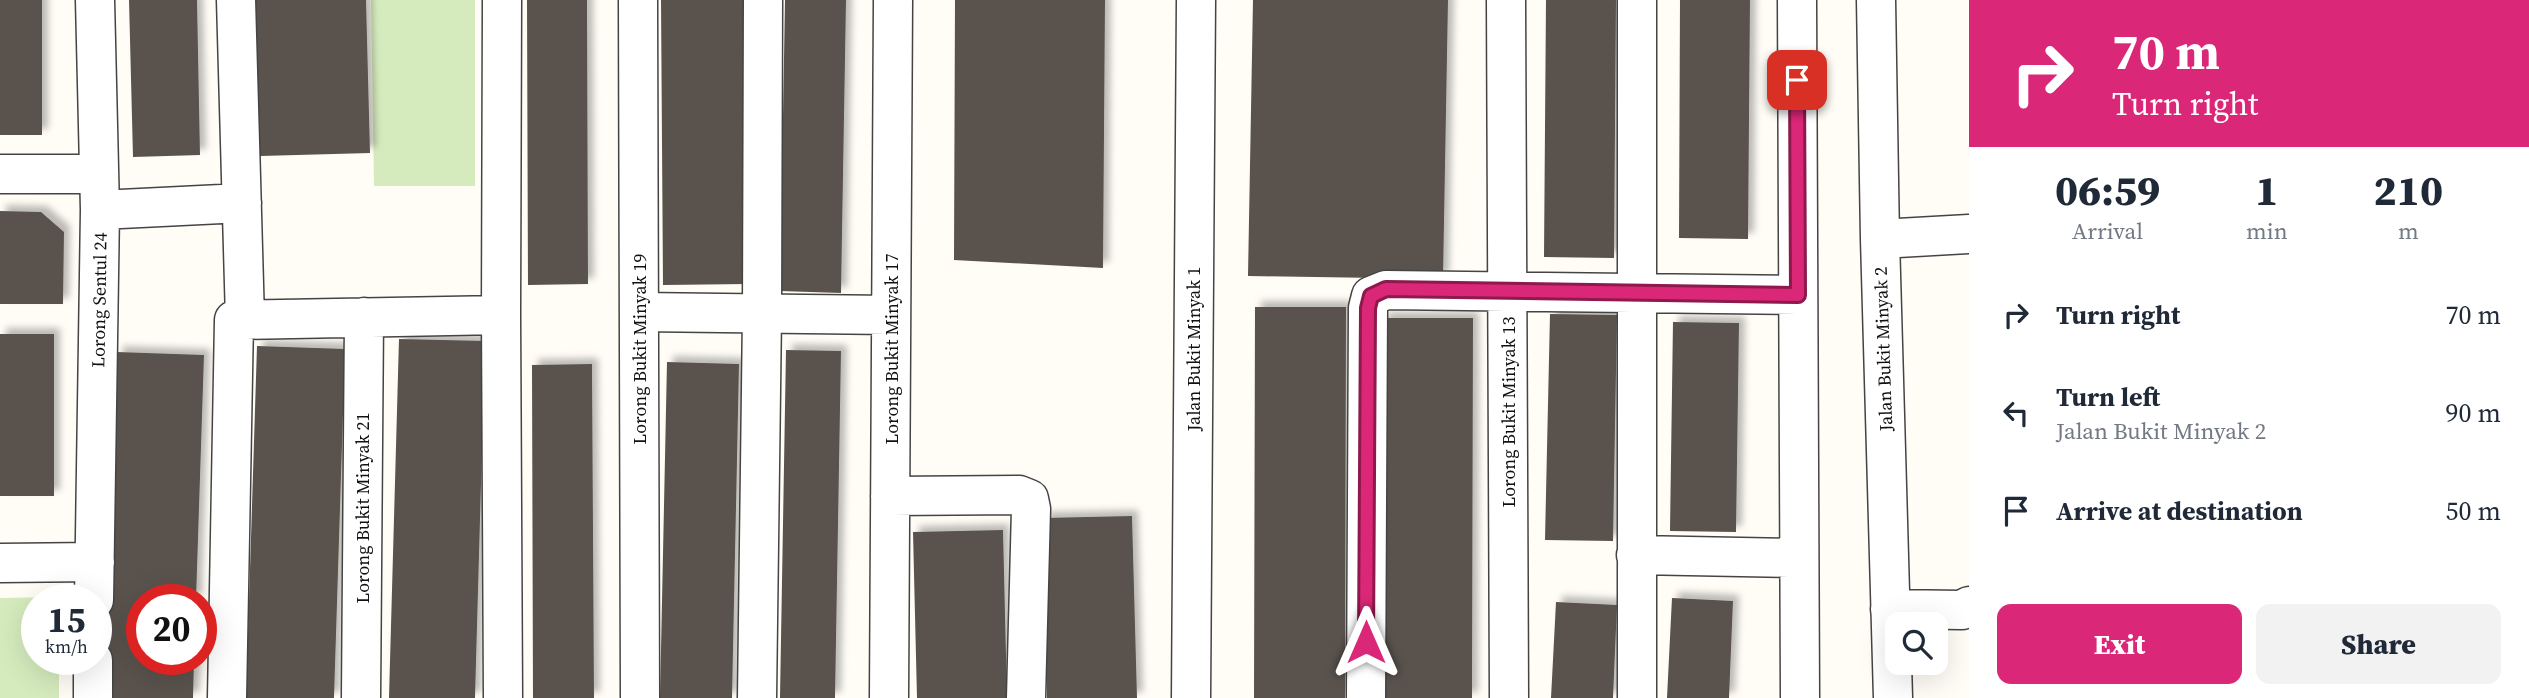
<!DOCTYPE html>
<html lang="en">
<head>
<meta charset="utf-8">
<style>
	body { margin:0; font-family:"Source Serif 4",serif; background:#f2f2f3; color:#1f2937; height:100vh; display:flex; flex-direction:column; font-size:26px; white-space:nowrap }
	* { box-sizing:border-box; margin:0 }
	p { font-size:23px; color:#747a83 }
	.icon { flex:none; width:38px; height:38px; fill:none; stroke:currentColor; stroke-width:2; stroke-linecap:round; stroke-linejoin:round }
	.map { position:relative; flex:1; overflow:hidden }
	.sheet { display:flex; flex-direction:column; background:#fff; width:560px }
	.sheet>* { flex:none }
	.banner { background:#db2777; color:#fff; overflow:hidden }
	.fabs { position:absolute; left:1885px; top:612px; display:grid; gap:14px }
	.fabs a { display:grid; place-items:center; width:63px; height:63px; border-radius:14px; background:#fff; box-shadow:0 7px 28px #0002; font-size:35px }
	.speed { position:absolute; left:21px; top:584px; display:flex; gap:14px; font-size:35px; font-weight:700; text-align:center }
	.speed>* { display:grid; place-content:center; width:91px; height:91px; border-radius:50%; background:#fff; box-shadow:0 7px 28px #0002; line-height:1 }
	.speed small { font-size:18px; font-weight:400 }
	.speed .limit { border:10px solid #d22; background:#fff; color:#111 }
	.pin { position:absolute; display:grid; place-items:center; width:60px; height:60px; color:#fff; margin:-30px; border-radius:14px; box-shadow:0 4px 10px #0006 }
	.me { position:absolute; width:77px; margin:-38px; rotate:0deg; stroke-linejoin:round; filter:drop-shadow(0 0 5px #0008) }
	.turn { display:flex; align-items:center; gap:24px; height:147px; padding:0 28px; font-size:32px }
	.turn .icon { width:91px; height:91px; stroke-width:2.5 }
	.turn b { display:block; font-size:49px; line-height:60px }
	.eta { display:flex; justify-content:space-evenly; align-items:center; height:119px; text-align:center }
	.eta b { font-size:42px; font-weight:800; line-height:49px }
	.primary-button { display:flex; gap:14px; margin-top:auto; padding:14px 28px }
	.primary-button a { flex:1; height:80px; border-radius:14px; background:#db2777; color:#fff; font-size:28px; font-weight:800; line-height:80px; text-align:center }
	.primary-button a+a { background:#f2f2f3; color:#1f2937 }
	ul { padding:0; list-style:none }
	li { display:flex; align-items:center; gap:21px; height:98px; padding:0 28px }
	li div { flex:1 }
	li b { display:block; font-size:26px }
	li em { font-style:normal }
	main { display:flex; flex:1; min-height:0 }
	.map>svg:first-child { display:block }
	.green { fill:#d5ebbd }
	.building { fill:#5a524d; filter:url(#shadow) }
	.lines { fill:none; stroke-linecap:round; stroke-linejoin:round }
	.minor-casing { stroke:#444; stroke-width:41 }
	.minor { stroke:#fff; stroke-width:38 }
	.route-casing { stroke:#8e194d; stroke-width:18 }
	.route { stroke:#db2777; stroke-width:12 }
	.labels { text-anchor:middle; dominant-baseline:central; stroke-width:7; stroke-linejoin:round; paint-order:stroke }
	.street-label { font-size:18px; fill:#111; stroke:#fff }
</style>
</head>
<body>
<main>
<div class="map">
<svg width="1969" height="698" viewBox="0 0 1969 698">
	<defs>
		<filter id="shadow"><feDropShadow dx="6" dy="-6" stdDeviation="3.5" flood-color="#0004"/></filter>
	</defs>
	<rect width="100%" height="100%" fill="#fffdf5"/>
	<path class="green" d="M 371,0 L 475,0 L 475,186 L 374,186 Z
		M 59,597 L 59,600 L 37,600 L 37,660 L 59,660 L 59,698 L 0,698 L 0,598 Z"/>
	<path class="building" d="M 0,0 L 42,0 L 42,135 L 0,135 Z
		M 129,0 L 197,0 L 200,155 L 133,157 Z
		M 255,0 L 366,0 L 370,153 L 260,156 Z
		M 527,0 L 587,0 L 588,284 L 528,285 Z
		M 661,0 L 744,0 L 746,284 L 663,285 Z
		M 785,0 L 846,0 L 841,293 L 780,291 Z
		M 955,0 L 1105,0 L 1103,268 L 954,260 Z
		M 1253,0 L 1448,0 L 1443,279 L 1248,276 Z
		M 1546,0 L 1616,0 L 1614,258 L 1544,257 Z
		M 1680,0 L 1750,0 L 1748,239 L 1679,238 Z
		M 0,211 L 41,212 L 64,232 L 63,304 L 0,304 Z
		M 1255,307 L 1346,307 L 1345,698 L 1254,698 Z
		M 1550,314 L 1617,315 L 1613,541 L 1545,540 Z
		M 1382,318 L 1473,318 L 1472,698 L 1381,698 Z
		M 1673,322 L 1739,323 L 1736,532 L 1670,531 Z
		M 0,334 L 54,334 L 54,496 L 0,496 Z
		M 399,339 L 485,341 L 475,698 L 389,698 Z
		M 257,346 L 345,349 L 334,698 L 246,698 Z
		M 786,350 L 841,351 L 835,698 L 780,698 Z
		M 117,352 L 204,355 L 196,600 L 142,600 L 142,660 L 194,660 L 193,698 L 106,698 Z
		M 667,362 L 739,364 L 732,698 L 660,698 Z
		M 592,364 L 594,698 L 533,698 L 532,365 Z
		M 1132,516 L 1137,698 L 1047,698 L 1042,518 Z
		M 1003,530 L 1007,698 L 917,698 L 913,532 Z
		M 1672,598 L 1733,601 L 1729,698 L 1667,698 Z
		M 1556,602 L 1617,605 L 1613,698 L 1551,698 Z"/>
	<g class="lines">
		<defs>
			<path id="minor" d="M 236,0 L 245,320
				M 502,0 L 501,315 L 503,698
				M 638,0 L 640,698
				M 1506,0 L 1509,698
				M 1637,0 L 1637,698
				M 1797,0 L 1800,698
				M 1876,0 L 1880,239 L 1893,698
				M 0,174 L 99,174
				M 100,210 L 242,203
				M 1880,239 L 1969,234
				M 639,312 L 891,315
				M 890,496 L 1019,495 L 1029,499 L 1031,509 L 1026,698
				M 1636,555 L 1799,558
				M 0,563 L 95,562
				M 94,600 L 100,210 L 95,0
				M 1890,609 L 1962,610 L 1969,606
				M 93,698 L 93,660
				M 227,698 L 234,320 L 501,315
				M 361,698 L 364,317
				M 757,698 L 762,313 L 763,0
				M 889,698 L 893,0
				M 1191,698 L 1196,0
				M 1366,698 L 1368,308 L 1371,296 L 1386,290 L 1798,295"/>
		</defs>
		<use href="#minor" class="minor-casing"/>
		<use href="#minor" class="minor"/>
	</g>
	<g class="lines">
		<defs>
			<path id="route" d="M 1366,642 L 1368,308 L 1371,296 L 1386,289 L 1798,295 L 1797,80"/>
		</defs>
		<use href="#route" class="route-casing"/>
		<use href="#route" class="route"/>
	</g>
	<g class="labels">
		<g class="street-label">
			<text transform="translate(99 300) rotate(-89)">Lorong Sentul 24</text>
			<text transform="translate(639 349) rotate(-90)">Lorong Bukit Minyak 19</text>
			<text transform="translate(891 349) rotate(-90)">Lorong Bukit Minyak 17</text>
			<text transform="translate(1193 349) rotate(-90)">Jalan Bukit Minyak 1</text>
			<text transform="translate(1883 349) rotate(-92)">Jalan Bukit Minyak 2</text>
			<text transform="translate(1508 412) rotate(-90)">Lorong Bukit Minyak 13</text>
			<text transform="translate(362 508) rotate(-90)">Lorong Bukit Minyak 21</text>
		</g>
	</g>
</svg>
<div class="fabs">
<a><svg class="icon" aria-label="search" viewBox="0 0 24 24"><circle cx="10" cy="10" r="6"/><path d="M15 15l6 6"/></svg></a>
</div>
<div class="speed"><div>15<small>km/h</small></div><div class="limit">20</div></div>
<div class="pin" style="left:1797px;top:80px;background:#d93025"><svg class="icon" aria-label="arrive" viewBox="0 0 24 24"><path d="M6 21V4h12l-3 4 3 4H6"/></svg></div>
<svg class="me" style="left:1366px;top:642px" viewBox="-20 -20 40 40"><path d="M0-17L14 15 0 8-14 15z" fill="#db2777" stroke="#fff" stroke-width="4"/></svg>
</div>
<section class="sheet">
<div class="banner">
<div class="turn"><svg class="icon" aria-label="right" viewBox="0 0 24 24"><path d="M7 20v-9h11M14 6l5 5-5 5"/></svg><div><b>70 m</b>Turn right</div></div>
</div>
<div class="eta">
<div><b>06:59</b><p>Arrival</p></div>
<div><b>1</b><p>min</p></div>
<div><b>210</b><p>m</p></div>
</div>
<ul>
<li><svg class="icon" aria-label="right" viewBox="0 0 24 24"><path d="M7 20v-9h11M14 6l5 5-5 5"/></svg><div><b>Turn right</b></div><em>70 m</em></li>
<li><svg class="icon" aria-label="left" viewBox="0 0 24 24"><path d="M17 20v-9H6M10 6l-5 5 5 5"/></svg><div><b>Turn left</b><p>Jalan Bukit Minyak 2</p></div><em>90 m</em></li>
<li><svg class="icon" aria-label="arrive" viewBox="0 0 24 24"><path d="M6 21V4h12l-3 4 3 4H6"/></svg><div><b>Arrive at destination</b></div><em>50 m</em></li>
</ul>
<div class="primary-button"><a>Exit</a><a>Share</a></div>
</section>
</main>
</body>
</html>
